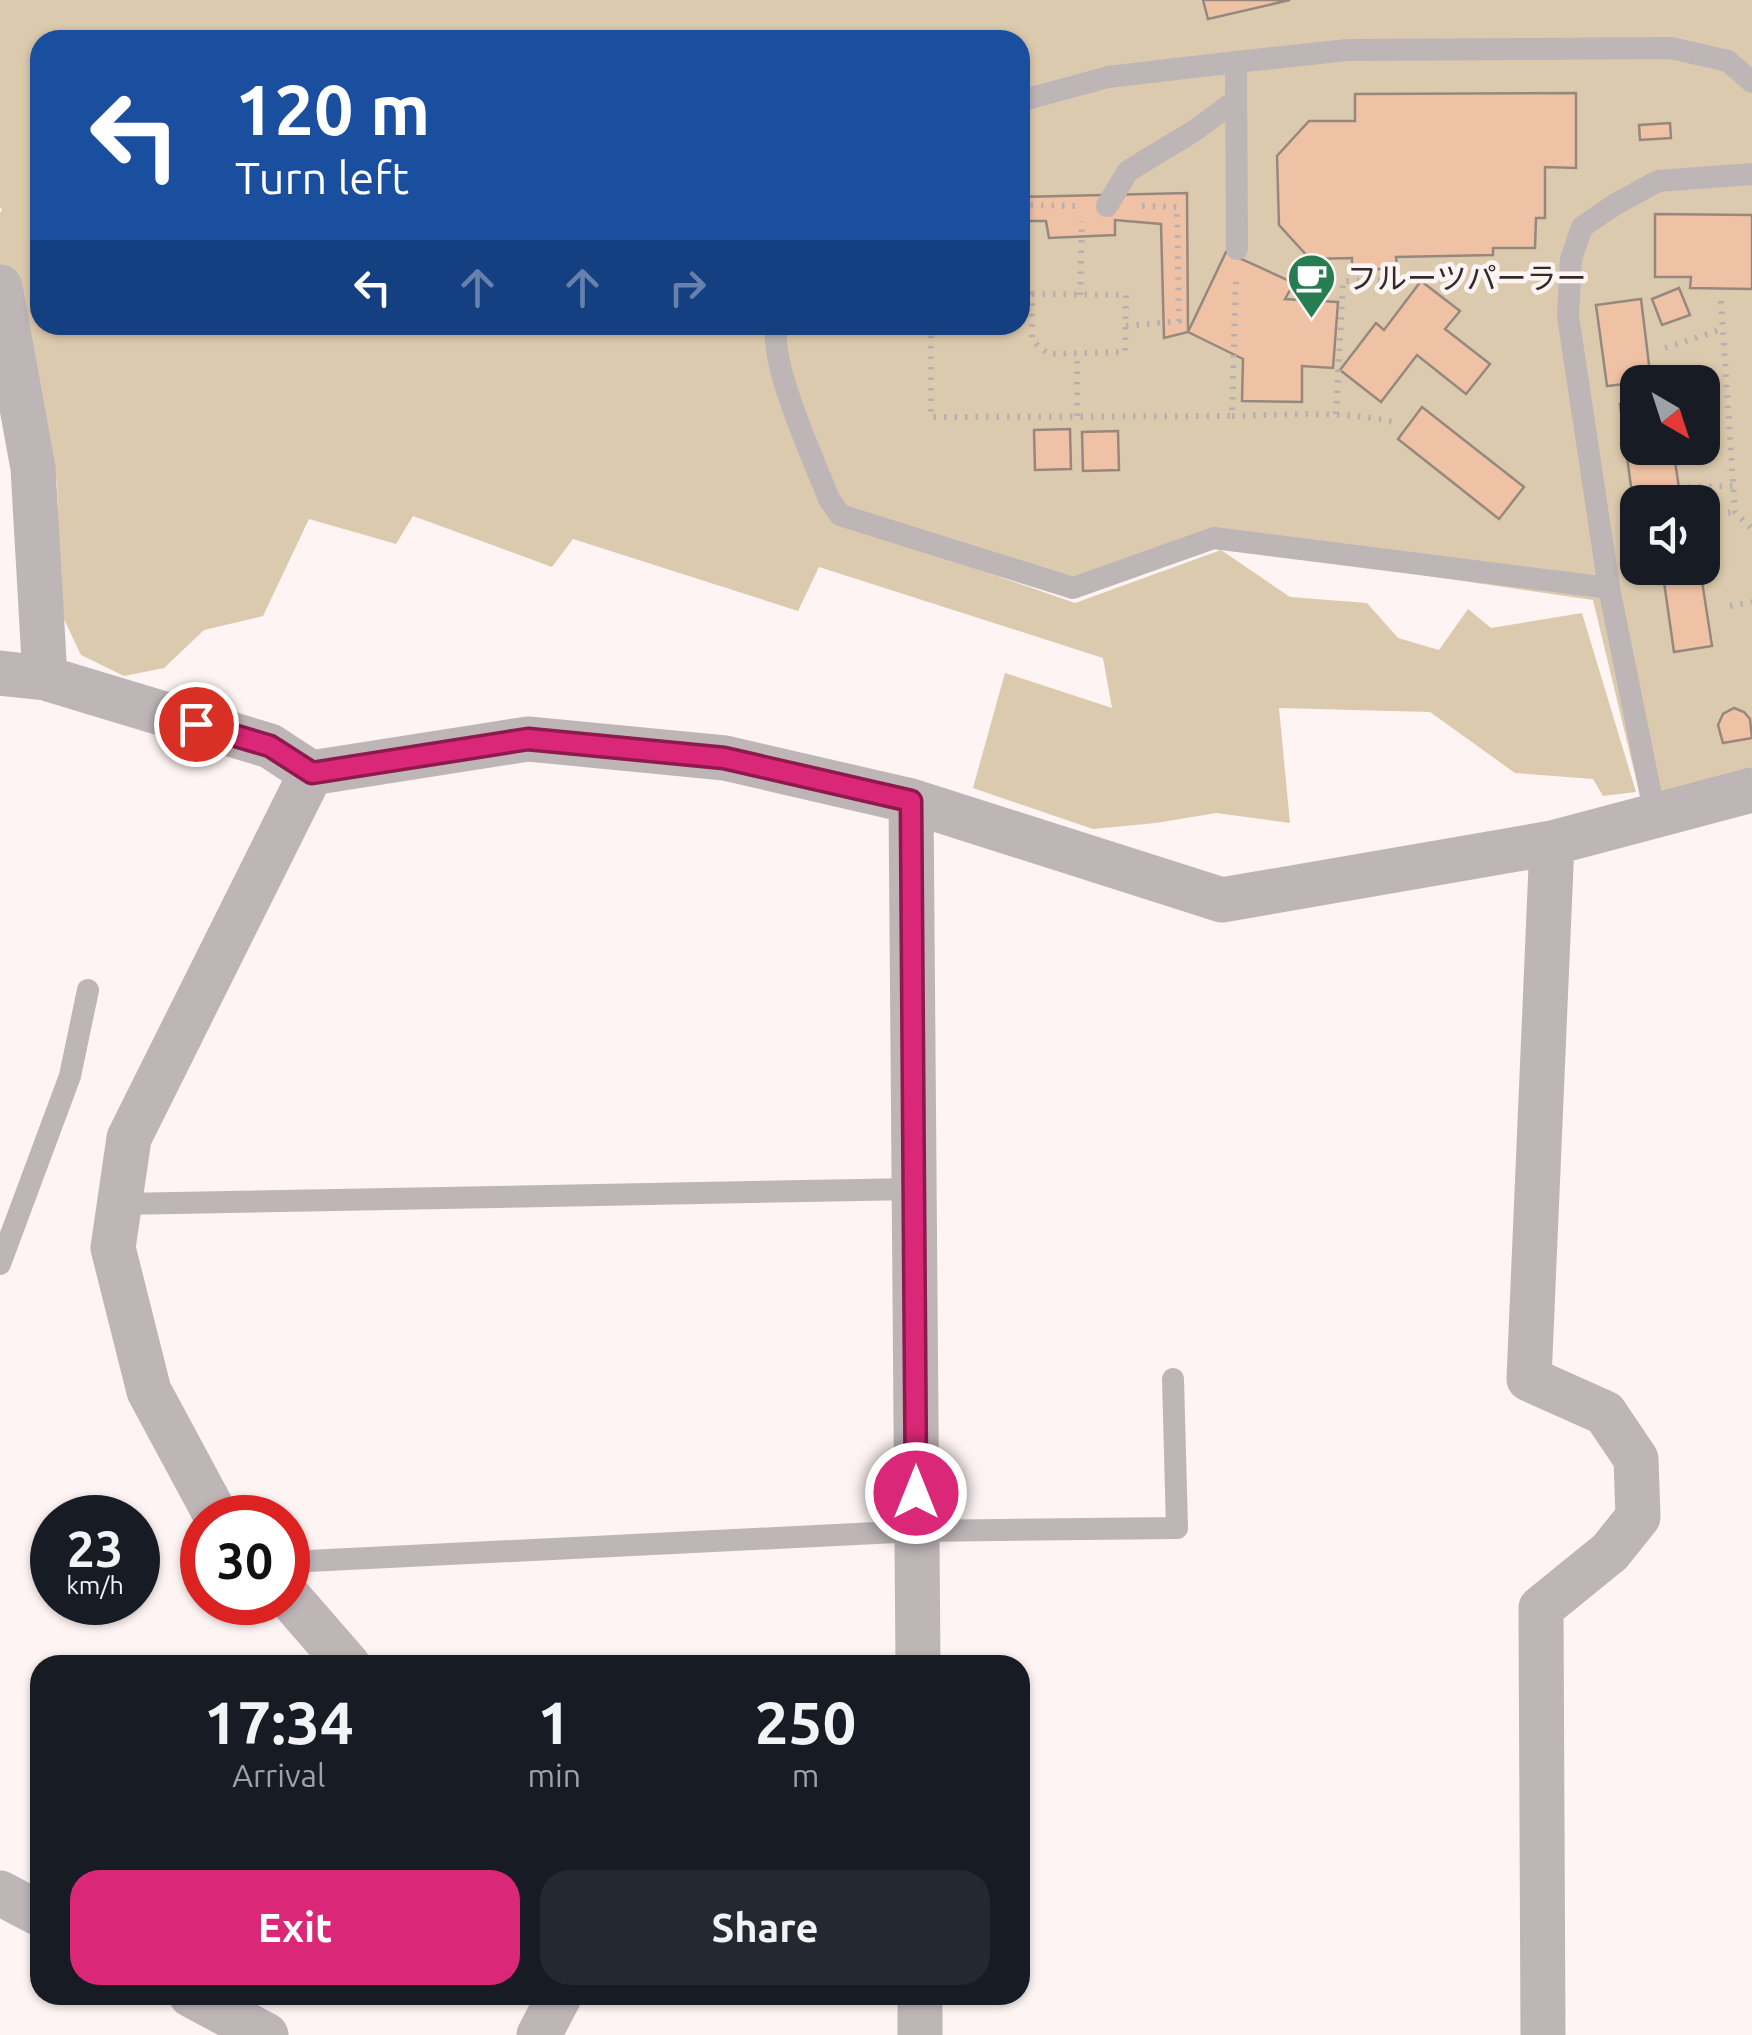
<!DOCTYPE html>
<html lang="en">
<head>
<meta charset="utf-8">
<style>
	body { margin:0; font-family:Ubuntu,"Noto Sans JP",sans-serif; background:#242831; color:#f1f3f6; height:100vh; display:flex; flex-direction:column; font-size:38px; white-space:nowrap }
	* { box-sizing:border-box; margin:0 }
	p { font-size:32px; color:#9ea1a6 }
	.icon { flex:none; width:55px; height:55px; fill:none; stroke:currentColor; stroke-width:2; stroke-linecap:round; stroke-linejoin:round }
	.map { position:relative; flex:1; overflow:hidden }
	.sheet { position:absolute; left:30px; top:1655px; width:1000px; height:350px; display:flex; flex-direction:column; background:#171b24; border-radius:30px; box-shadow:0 2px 8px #0004 }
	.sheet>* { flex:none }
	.top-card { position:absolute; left:30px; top:30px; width:1000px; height:305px; border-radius:30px; box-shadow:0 2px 8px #0004; background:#1a4fa0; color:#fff; overflow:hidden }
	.needle { width:65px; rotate:141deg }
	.tools { position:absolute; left:1620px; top:365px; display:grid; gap:20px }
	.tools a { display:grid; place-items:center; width:100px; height:100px; border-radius:20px; background:#171b24; box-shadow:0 2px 8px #0004; font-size:50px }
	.speed { position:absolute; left:30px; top:1495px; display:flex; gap:20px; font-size:50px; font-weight:700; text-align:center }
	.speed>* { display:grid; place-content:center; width:130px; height:130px; border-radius:50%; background:#171b24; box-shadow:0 2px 8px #0004; line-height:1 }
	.speed small { font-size:25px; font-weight:400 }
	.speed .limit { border:15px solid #d22; background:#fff; color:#111 }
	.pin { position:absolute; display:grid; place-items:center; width:85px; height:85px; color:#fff; margin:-42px; border:5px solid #fff; border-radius:50%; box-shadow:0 2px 10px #0007 }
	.me { position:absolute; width:110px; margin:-55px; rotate:0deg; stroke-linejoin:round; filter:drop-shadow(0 0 8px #0008) }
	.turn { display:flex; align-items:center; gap:35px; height:210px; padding:0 40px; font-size:45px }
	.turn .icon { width:130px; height:130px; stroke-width:2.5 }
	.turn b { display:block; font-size:70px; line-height:85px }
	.lanes { display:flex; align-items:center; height:95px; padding:0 40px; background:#0003; justify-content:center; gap:50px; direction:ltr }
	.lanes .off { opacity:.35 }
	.eta { display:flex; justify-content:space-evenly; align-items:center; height:170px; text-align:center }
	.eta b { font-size:60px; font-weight:700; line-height:70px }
	.button { display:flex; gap:20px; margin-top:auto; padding:20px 40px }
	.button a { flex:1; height:115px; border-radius:30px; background:#db2777; color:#fff; font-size:40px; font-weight:700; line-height:115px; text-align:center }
	.button a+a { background:#242831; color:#f1f3f6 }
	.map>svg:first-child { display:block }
	.green { fill:#dccaae; fill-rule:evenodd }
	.building { fill:#efc2a6; stroke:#97887e; stroke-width:2.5 }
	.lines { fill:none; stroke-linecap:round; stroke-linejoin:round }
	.path { stroke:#b8afae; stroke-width:6; stroke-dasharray:2.5 8; stroke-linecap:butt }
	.service { stroke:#beb5b7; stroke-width:22 }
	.minor { stroke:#beb5b7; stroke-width:45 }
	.route-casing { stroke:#8e194d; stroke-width:25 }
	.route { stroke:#db2777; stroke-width:18 }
	.labels { text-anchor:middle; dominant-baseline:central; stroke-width:9; stroke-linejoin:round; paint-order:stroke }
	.poi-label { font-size:30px; fill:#332b2a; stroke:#fdf4f3; text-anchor:start }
</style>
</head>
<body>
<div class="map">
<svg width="1752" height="2035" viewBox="0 0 1752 2035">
	<rect width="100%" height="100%" fill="#fdf4f3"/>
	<path class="green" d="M 0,0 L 1752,0 L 1752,781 L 1642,804 L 1593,600 L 1216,545 L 1071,596 L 980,570 L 1075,603 L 1221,550 L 1290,597 L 1367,603 L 1398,638 L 1439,650 L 1468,609 L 1491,628 L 1582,613 L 1636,792 L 1603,796 L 1593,779 L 1515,773 L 1430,712 L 1279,708 L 1290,823 L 1216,813 L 1156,823 L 1093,829 L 973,788 L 1005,673 L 1112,708 L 1103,658 L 819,567 L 798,611 L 573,539 L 552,567 L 413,516 L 396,544 L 309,519 L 263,616 L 204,630 L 164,668 L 124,676 L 81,655 L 61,613 L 57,483 L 0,273 L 0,213 L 2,210 L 0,207 ZM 40,40 L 1020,40 L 1020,325 L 40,325 ZM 1638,382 L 1702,382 L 1702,448 L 1638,448 ZM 1638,502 L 1702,502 L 1702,568 L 1638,568 Z"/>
	<path class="building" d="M 1203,0 L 1290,0 L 1208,19 Z
		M 1576,93 L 1576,168 L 1545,167 L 1545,218 L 1536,218 L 1535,248 L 1493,248 L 1493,255 L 1396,257 L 1397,269 L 1352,269 L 1352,258 L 1310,259 L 1279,225 L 1277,156 L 1309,121 L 1355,121 L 1355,94 Z
		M 1670,123 L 1671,138 L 1640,140 L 1639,125 Z
		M 1187,193 L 1188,332 L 1164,338 L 1161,224 L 1115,220 L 1115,235 L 1049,238 L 1046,221 L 1020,221 L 1020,197 Z
		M 1655,214 L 1752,215 L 1752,289 L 1690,288 L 1691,277 L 1655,277 Z
		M 1226,252 L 1294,283 L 1285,299 L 1338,302 L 1333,368 L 1302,366 L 1302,402 L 1242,401 L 1243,359 L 1188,332 Z
		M 1421,281 L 1460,311 L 1445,329 L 1490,364 L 1466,394 L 1417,355 L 1381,402 L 1340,370 L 1376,323 L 1384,330 Z
		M 1679,288 L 1690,315 L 1662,325 L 1652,299 Z
		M 1641,299 L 1651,381 L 1607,386 L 1596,305 Z
		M 1638,402 L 1638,448 L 1673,448 L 1679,488 L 1632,494 L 1620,404 Z
		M 1422,407 L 1524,487 L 1499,519 L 1398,439 Z
		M 1070,429 L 1071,469 L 1035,470 L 1034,430 Z
		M 1118,431 L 1119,470 L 1083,471 L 1082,432 Z
		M 1662,568 L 1700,568 L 1712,646 L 1674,652 Z
		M 1734,708 L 1744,712 L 1750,719 L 1752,738 L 1723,743 L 1718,725 L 1723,714 Z"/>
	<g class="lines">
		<path class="path" d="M 1020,205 L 1079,206
			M 1032,294 L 1126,295 L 1125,352 L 1048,354 L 1032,340 Z
			M 1080,295 L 1082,221
			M 1721,301 L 1735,512 L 1752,529
			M 931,325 L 931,417 L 1232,416 L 1236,276
			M 1126,326 L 1179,321 L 1177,207 L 1141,206
			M 1665,348 L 1723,329
			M 1336,414 L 1343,281 L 1403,280
			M 1077,416 L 1077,353
			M 1232,416 C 1287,415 1339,410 1394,422
			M 1688,487 L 1733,486
			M 1707,514 L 1735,512
			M 1730,606 L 1752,602"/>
		<path class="service" d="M 1020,101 L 1108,77 L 1236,62
			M 1107,206 L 1128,171 L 1194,131 L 1236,100
			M 1237,249 L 1236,62 L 1347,50 L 1671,48 L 1728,61 L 1752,82
			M 777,325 C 768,362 814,460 829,499 L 840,515 L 1073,588 L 1214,538 L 1609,588
			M 1655,815 L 1609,588 L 1568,316 L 1571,259 L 1582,227 L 1614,205 L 1658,181 L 1752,174
			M 120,1204 L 914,1189
			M 0,1264 L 70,1076 L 88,990
			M 288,1562 L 917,1531 L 1177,1528 L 1173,1379"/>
		<path class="minor" d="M 0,287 L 33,468 L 45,678
			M 0,673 L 45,678 L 270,746 L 311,773 L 528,739 L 725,758 L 911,801 L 1222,900 L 1552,843 L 1752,790
			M 911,801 L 918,1665
			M 219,1518 L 213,1510 L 149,1391 L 113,1248 L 129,1138 L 311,773
			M 288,1596 L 348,1665
			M 0,1893 L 40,1914
			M 191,1995 L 266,2035
			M 920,1995 L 920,2035
			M 539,2035 L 560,1995
			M 1543,2035 L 1541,1608 L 1610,1552 L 1638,1517 L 1636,1459 L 1605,1413 L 1529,1379 L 1552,843"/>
	</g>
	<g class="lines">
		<defs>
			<path id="route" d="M 196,724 L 270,746 L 312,773 L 528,739 L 724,758 L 911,801 L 916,1493"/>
		</defs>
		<use href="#route" class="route-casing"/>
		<use href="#route" class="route"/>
	</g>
	<defs>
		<symbol id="cafe-pin" viewBox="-11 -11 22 30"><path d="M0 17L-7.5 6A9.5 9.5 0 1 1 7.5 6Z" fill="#257d51" stroke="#fdf4f3"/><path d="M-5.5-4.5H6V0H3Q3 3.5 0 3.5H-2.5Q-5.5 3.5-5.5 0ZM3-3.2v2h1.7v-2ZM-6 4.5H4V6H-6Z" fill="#fff"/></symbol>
	</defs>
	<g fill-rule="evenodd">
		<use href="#cafe-pin" x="1284" y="250" width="55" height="75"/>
	</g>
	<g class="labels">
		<g class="poi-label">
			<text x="1347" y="278">フルーツパーラー</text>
		</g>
	</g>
</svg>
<div class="tools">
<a><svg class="needle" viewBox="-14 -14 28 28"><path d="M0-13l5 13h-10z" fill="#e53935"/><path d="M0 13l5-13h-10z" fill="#9ea1a6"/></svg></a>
<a><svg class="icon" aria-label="sound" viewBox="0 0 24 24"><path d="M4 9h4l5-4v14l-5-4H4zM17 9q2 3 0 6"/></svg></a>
</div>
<div class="speed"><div>23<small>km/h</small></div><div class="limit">30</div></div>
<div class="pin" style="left:196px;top:724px;background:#d93025"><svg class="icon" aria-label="arrive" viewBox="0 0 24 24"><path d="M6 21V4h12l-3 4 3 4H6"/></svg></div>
<svg class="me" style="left:916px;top:1493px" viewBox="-20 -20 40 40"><circle r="17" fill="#db2777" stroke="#fff" stroke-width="3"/><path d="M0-11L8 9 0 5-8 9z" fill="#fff"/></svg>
<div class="top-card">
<div class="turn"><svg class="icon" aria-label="left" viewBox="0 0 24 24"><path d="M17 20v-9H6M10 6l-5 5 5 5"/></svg><div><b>120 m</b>Turn left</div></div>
<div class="lanes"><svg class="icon" aria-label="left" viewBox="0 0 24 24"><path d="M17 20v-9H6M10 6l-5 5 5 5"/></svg><svg class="icon off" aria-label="ahead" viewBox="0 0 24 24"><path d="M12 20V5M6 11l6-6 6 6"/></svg><svg class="icon off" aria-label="ahead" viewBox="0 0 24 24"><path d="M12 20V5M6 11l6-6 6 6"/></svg><svg class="icon off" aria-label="right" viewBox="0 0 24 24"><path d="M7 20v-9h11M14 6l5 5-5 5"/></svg></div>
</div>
<section class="sheet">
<div class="eta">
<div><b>17:34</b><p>Arrival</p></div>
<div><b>1</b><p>min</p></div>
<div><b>250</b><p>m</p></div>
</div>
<div class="button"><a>Exit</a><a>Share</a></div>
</section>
</div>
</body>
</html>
